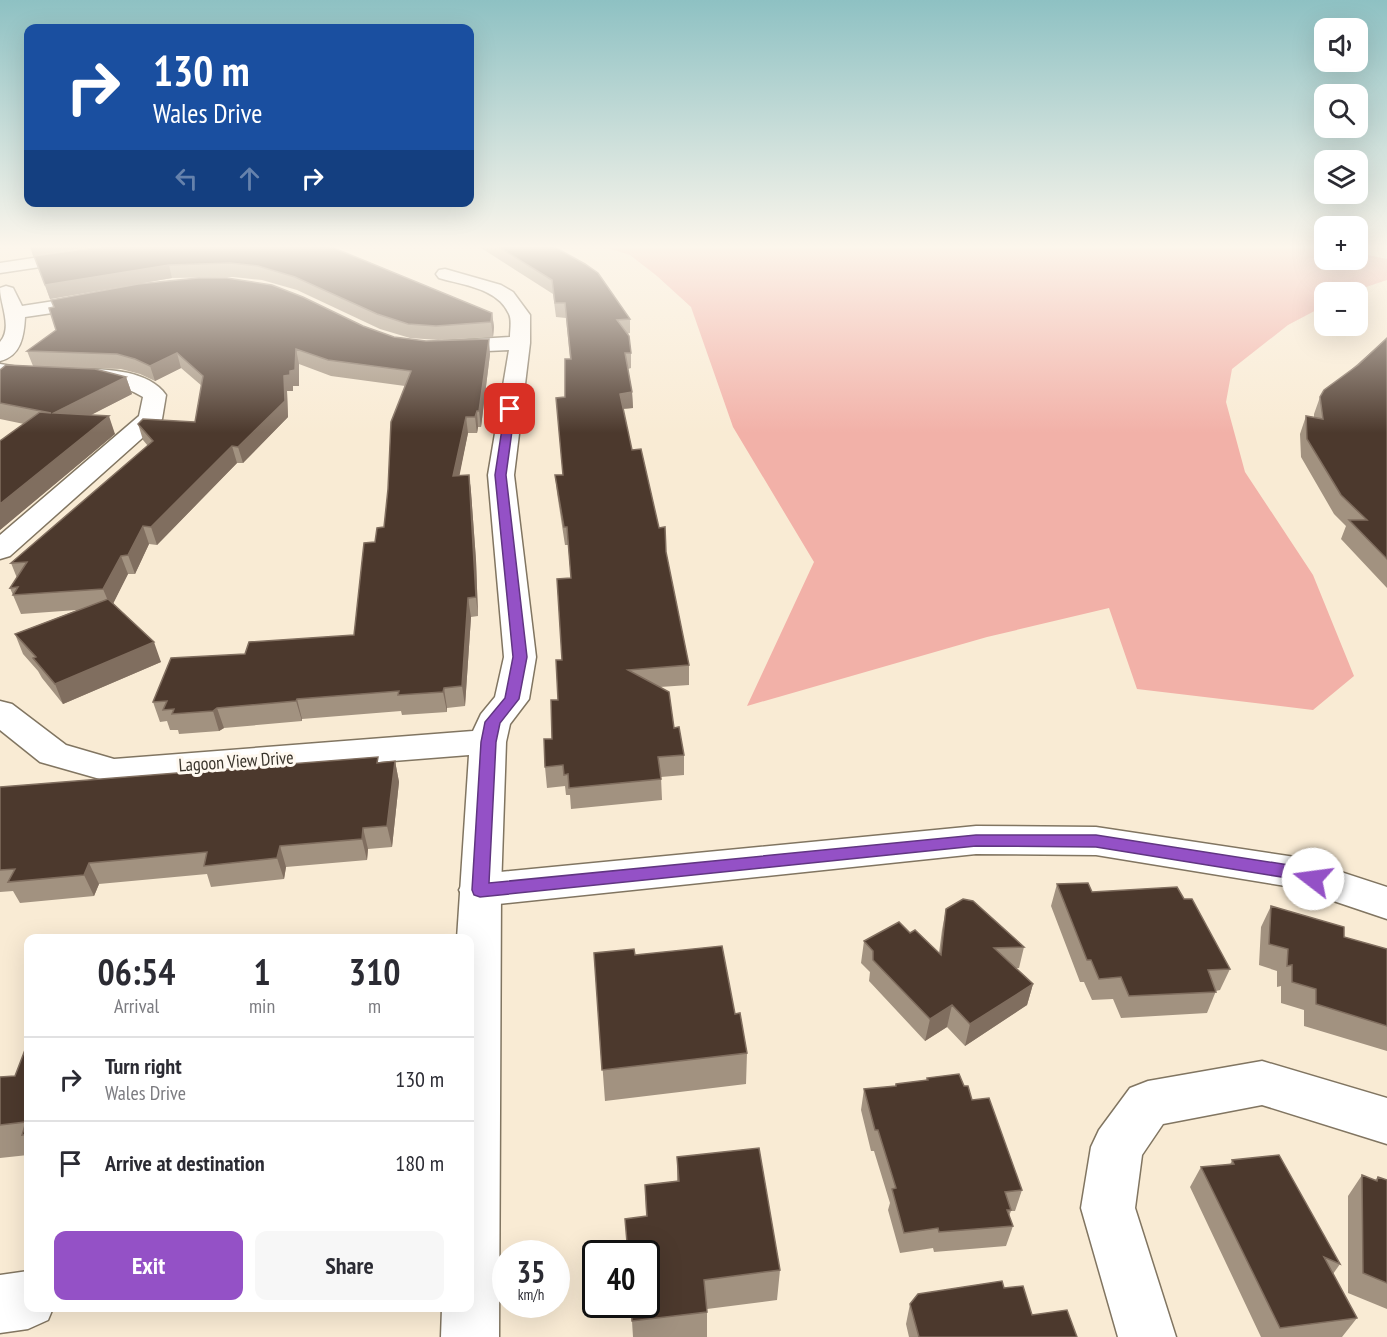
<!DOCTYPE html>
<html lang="en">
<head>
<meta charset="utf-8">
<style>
	body { margin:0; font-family:"PT Sans Narrow",sans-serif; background:#f7f7f7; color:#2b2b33; height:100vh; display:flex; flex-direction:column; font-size:22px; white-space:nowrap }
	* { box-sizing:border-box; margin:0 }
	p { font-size:20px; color:#7c7c81 }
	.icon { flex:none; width:33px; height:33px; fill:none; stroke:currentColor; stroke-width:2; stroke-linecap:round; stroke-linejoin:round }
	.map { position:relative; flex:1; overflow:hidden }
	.sheet { position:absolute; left:24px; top:934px; width:450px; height:378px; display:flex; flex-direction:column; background:#fff; border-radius:12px; box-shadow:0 6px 24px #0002 }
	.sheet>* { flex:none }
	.guide { position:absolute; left:24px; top:24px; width:450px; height:183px; border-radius:12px; box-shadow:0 6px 24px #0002; background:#1a4fa0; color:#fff; overflow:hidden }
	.buttons { position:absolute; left:1314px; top:18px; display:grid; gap:12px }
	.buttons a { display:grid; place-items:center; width:54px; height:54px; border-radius:12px; background:#fff; box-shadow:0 6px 24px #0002; font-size:30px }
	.speed { position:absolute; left:492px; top:1240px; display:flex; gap:12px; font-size:30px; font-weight:700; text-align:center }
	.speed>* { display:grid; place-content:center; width:78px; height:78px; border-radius:50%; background:#fff; box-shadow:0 6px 24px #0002; line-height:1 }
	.speed small { font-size:15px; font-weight:400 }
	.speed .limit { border:3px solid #111; border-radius:9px; background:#fff; color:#111 }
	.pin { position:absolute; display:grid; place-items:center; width:51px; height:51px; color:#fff; margin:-26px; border-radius:12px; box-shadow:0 3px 9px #0006 }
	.me { position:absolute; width:66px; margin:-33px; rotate:285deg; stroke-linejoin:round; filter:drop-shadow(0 0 4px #0008) }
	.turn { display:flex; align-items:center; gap:21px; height:126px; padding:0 30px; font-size:27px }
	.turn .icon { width:78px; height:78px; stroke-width:2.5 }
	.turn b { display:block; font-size:42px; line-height:51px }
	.lanes { display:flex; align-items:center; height:57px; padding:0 30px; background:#0003; justify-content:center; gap:30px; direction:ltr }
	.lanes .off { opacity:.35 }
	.eta { display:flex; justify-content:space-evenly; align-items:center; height:102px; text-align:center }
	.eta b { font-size:36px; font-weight:700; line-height:42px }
	.cta { display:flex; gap:12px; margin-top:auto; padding:12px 30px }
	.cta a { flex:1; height:69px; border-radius:12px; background:#9451c6; color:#fff; font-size:24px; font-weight:700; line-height:69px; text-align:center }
	.cta a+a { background:#f7f7f7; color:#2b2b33 }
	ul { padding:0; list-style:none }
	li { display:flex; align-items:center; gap:18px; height:84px; padding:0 30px; border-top:2px solid #e1e1e2 }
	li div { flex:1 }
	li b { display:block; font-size:22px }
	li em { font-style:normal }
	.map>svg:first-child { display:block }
	.green { fill:#f2b1a8 }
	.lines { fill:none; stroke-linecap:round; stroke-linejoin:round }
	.minor-casing { stroke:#817561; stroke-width:3 }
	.tertiary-casing { stroke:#817561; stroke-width:3 }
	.minor { fill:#fff; fill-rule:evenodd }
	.tertiary { fill:#fff; fill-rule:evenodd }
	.wall { fill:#a29280 }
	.shaded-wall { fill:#806e5f }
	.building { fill:#4c392d; stroke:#806e5f; stroke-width:1.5 }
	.route { fill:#9451c6; stroke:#603581; stroke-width:1.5 }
	.labels { text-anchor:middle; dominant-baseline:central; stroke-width:6; stroke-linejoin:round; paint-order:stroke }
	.street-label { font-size:18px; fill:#3a352c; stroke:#fff9f0 }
</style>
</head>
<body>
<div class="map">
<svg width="1387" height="1337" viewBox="0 0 1387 1337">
	<rect width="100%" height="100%" fill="#f9ebd4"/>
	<path class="green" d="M 601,246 L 1321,246 L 1324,247 L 1324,260 L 1358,260 L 1358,253 L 1387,259 L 1387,280 L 1351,292 L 1324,292 L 1324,306 L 1288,325 L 1232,369 L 1226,402 L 1245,472 L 1313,575 L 1354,676 L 1313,710 L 1137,689 L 1109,608 L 987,637 L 747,706 L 814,562 L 733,427 L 691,307 L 657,276 L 630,255 Z"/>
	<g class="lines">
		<defs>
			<path id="minor" d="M 113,246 L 155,246 L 147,251 L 0,273 L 0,263 Z
				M 445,269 L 501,285 L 513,292 L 530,315 L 530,343 L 514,475 L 536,657 L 529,699 L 510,724 L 506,742 L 501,890 L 499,1337 L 441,1337 L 442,1308 L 470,1308 L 470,939 L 457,939 L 469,755 L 114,783 L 40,762 L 0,730 L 0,701 L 12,704 L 66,745 L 114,759 L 473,731 L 481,714 L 495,697 L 504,657 L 488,475 L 509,350 L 444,353 L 437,351 L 434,347 L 437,343 L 444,341 L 510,337 C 510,330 512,320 509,314 C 498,288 462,285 439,278 L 436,274 L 439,270 Z
				M 6,286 L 13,288 L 22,306 L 93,295 L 100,297 L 102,301 L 100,305 L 93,307 L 25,317 C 24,336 21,356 0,361 L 0,342 C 13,328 0,304 0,288 Z
				M 0,364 C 9,365 18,368 28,368 C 65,372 141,359 166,395 L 162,419 L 158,424 L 10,556 L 0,559 L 0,535 L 139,416 L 143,397 C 106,374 69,385 28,381 C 19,381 9,378 0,376 Z
				M 1262,1061 L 1387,1098 L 1387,1144 L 1262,1105 L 1163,1124 L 1142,1155 L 1135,1208 L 1176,1337 L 1118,1337 L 1081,1208 L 1091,1147 L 1099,1130 L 1130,1088 L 1148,1081 Z
				M 28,1271 L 28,1308 L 53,1308 L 48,1320 L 28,1329 L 0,1333 L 0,1275 Z"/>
			<path id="tertiary" d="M 976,826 L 1096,827 L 1295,857 L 1387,887 L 1387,919 L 1292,887 L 1096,855 L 976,854 L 480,906 L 465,901 L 459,890 L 465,879 L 480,874 Z"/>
		</defs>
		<use href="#minor" class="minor-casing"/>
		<use href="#tertiary" class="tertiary-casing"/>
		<use href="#minor" class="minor"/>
		<use href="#tertiary" class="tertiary"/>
	</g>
	<path class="wall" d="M 329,246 L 492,313 L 494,327 L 493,337 L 438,340 L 410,338 L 380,329 L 297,290 L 262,280 L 233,277 L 172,278 L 50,299 L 34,256 Z
		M 478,246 L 553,246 L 630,319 L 630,333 L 627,334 L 631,353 L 631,368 L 628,369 L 632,392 L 633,408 L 623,409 L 632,450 L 659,528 L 666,552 L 689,665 L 689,685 L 660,687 L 684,755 L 684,775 L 661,777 L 662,800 L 571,809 L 570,795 L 566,795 L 565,786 L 547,788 L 545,767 L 552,739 L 558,700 L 571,578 L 568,545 L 565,545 L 557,493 L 555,475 L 563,475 L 565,397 L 570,359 L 566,318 L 556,317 L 553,294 Z
		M 363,326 L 394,337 L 490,354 L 481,427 L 478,427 L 477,433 L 468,433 L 459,475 L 469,475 L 471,492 L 476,560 L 478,616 L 471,617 L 465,706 L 447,708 L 447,712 L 402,715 L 401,711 L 302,719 L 302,721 L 224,728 L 219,731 L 179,734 L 178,730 L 170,730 L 167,721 L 160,722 L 153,702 L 245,654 L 354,635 L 375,542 L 384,527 L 405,386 L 331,376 L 299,364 L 299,386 L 293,386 L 293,391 L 287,391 L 288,417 L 243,463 L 237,463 L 157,545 L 149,544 L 135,574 L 128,574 L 113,603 L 161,662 L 63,704 L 42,678 L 38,671 L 23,654 L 15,634 L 77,610 L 21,614 L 10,588 L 17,578 L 11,563 L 148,446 L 143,440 L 138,424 L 195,422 L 202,386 L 181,368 L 155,381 L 140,374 L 121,369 L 54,367 L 126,377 L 132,394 L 90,415 L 115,434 L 0,530 L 0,441 L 24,424 L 0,419 L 0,370 L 33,366 L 27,351 Z
		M 1387,338 L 1387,588 L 1341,539 L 1346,526 L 1334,514 L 1301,457 L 1300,434 L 1306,416 L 1314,417 L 1314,414 L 1320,397 Z
		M 395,761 L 399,782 L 392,847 L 368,849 L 367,860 L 286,867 L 284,879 L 211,887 L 207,874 L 99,884 L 94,896 L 20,903 L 13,891 L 0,892 L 0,787 Z
		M 1057,884 L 1092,892 L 1184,899 L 1230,969 L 1220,990 L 1216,991 L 1207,1013 L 1121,1018 L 1113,999 L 1092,1000 L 1084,982 L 1080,982 L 1051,906 Z
		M 1271,906 L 1344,937 L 1387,949 L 1387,1051 L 1304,1026 L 1304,1010 L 1281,1003 L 1281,986 L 1277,987 L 1277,971 L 1259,965 L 1261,927 Z
		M 946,909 L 1024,947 L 1019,968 L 1016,968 L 1033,984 L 1027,1005 L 965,1046 L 947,1027 L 925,1041 L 869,981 L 870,972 L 861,963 L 864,941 L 910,933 L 939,953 L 942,930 Z
		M 594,953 L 635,955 L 735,1014 L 747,1053 L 746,1084 L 605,1101 Z
		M 28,1042 L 28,1155 L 0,1158 L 0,1077 L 15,1076 Z
		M 927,1078 L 964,1086 L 972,1100 L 1022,1190 L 1015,1211 L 1011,1211 L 1009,1216 L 1013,1226 L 1006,1246 L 934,1252 L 933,1248 L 900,1253 L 888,1210 L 890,1203 L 874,1151 L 871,1151 L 861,1110 L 864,1089 L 895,1086 L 896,1084 L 926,1080 Z
		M 677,1157 L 780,1270 L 777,1300 L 707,1309 L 707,1337 L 633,1337 L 631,1305 L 646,1216 L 645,1185 L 677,1181 Z
		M 1232,1160 L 1340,1264 L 1333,1274 L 1357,1318 L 1342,1337 L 1261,1337 L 1190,1187 L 1201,1167 L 1230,1165 Z
		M 1362,1175 L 1375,1180 L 1378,1177 L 1387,1180 L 1387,1309 L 1348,1293 L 1348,1196 Z
		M 1004,1288 L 1032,1315 L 1077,1337 L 909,1337 L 906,1324 L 910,1304 Z"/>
	<path class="shaded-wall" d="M 30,246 L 98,246 L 33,256 Z
		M 169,265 L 172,278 L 50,299 L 45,285 Z
		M 492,313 L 494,327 L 493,337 L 491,322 Z
		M 489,339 L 490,354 L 481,427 L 479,411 Z
		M 296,349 L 299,364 L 299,386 L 293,386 L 293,391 L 287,391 L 288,417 L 243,463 L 238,447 L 284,376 L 290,371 Z
		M 177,353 L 181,368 L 155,381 L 150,366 Z
		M 126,377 L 132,394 L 60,431 L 54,413 Z
		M 632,392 L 633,408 L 620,409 L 620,394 Z
		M 477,411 L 478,427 L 477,433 L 475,417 Z
		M 109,416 L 115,434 L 0,530 L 0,504 Z
		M 466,417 L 468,433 L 456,493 L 453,476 Z
		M 232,446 L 237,463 L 157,545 L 151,527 Z
		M 469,475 L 471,492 L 476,560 L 478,616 L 476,597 Z
		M 143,526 L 149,544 L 135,574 L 128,555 Z
		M 121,556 L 128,574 L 111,608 L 103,589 Z
		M 468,598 L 471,617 L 465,706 L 462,686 Z
		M 154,642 L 161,662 L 63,704 L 55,684 Z
		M 444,688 L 447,708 L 447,712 L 443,692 Z
		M 297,699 L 302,719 L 302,721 L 296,701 Z
		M 217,708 L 224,728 L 219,731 L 213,711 Z
		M 395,761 L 399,782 L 392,847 L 387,826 Z
		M 363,828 L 368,849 L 367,860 L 362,839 Z
		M 280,846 L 286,867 L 284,879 L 277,858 Z
		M 89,863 L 99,884 L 94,896 L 84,875 Z
		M 1033,984 L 1027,1005 L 965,1046 L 970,1024 Z
		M 952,1005 L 947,1027 L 925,1041 L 930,1019 Z"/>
	<path class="building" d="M 106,246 L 329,246 L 492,313 L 491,322 L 436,326 L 408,324 L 377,314 L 295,277 L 258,266 L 230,263 L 169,265 L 45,285 L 34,256 Z
		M 497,246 L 553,246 L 585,264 L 598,273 L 630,319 L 617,320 L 629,336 L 631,353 L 625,353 L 632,392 L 620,394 L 632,450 L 641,449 L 659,528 L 665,527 L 666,552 L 689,665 L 628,670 L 669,692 L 674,728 L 679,727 L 684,755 L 658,757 L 661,779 L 569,788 L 568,774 L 564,775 L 563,765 L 545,767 L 544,739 L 552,739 L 551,700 L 558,700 L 556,660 L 562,660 L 557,579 L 571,578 L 567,527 L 564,527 L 555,475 L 563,475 L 556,398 L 565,397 L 565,359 L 571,359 L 565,303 L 555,303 L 552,280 Z
		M 198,278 L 227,278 L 272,285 L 303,297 L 363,326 L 394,337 L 426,341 L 489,339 L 479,411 L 477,411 L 475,417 L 466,417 L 453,476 L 469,475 L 476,597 L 468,598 L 462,686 L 444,688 L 443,692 L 398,695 L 399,691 L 297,699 L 296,701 L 217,708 L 213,711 L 172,714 L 174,709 L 163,710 L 167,701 L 153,702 L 171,658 L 245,654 L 249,642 L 354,635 L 364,543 L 375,542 L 377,528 L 384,527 L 388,489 L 391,422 L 411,371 L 328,360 L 296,349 L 295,370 L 290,371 L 290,375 L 284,376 L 285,401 L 238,447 L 232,446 L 151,527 L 143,526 L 128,555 L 121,556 L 103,589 L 13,595 L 18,587 L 10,588 L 27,562 L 11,563 L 153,441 L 138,424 L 143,419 L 195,422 L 203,376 L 177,353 L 150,366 L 135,359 L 117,354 L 27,351 L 56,330 L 49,308 L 54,307 L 51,300 L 138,284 Z
		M 1387,338 L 1387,559 L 1349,520 L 1367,520 L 1341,495 L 1307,439 L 1306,416 L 1323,419 L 1320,397 L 1324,390 L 1358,365 Z
		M 6,365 L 95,369 L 126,377 L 54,413 L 109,416 L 0,504 L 0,441 L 40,412 L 51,413 L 0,403 L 0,370 Z
		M 108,599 L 154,642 L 55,684 L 33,658 L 36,657 L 15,634 Z
		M 378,757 L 377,763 L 395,761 L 387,826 L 363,828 L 362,839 L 280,846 L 277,858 L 204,866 L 207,852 L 89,863 L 84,875 L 8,882 L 15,869 L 0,870 L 0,787 Z
		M 1088,883 L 1092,892 L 1177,887 L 1184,899 L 1192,899 L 1230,969 L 1208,970 L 1216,992 L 1129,996 L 1121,977 L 1099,979 L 1091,960 L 1087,960 L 1057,884 Z
		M 963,899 L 973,901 L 1024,947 L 994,948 L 1033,984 L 970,1024 L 952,1005 L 930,1019 L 873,960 L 873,951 L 864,941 L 899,922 L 910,933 L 915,930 L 941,955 L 946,909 Z
		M 1271,906 L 1344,927 L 1344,937 L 1387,949 L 1387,1026 L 1316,1004 L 1316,989 L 1292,982 L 1292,965 L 1287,966 L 1288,949 L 1269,944 Z
		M 722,946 L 735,1014 L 740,1013 L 747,1053 L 602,1070 L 594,953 L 634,949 L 635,955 Z
		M 28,1042 L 28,1134 L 22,1135 L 26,1122 L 0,1125 L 0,1077 L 15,1076 Z
		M 959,1074 L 964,1086 L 968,1086 L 972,1100 L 989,1098 L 1022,1190 L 1005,1192 L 1011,1210 L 1007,1210 L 1013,1226 L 939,1232 L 938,1228 L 904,1233 L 892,1189 L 896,1188 L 878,1130 L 875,1130 L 864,1089 L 896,1086 L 896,1084 L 928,1080 L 927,1078 Z
		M 759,1148 L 780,1270 L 704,1280 L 707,1312 L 632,1321 L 631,1305 L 646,1305 L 646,1254 L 628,1254 L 625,1219 L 647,1216 L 645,1185 L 679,1181 L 677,1157 Z
		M 1279,1155 L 1340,1264 L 1324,1257 L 1357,1318 L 1280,1328 L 1201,1167 L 1234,1164 L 1232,1160 Z
		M 1362,1175 L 1377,1181 L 1378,1177 L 1387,1180 L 1387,1283 L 1363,1273 Z
		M 1002,1281 L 1004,1288 L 1023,1286 L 1032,1315 L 1067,1310 L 1077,1337 L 919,1337 L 910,1304 L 918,1294 Z"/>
	<linearGradient id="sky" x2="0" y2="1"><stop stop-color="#8ec1c3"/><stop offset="0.57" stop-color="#fcf6ec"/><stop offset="1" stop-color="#fcf6ec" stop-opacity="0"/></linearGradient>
	<rect width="1387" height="433" fill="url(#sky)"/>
	<path class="route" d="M 510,406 L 515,409 L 506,475 L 527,657 L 519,699 L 500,723 L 496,742 L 489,883 L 976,835 L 1096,835 L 1295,866 L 1319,874 L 1322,879 L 1319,883 L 1313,885 L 1294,879 L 1096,847 L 976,846 L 480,897 L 474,895 L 472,890 L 481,742 L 485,722 L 505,698 L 513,657 L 495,475 L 505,409 Z"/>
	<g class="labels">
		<g class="street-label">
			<text transform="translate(236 761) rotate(-4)">Lagoon View Drive</text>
		</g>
	</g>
</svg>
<div class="buttons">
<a><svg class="icon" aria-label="sound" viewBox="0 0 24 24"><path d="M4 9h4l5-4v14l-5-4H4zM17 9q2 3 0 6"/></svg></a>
<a><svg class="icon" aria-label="search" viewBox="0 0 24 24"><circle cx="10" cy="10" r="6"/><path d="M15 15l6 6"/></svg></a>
<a><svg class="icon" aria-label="layers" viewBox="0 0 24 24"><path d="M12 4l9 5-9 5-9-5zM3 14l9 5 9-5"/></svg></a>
<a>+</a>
<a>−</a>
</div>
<div class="speed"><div>35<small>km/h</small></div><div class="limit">40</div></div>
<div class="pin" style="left:510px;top:409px;background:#d93025"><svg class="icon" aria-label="arrive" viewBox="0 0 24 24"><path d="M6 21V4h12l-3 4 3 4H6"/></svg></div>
<svg class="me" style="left:1313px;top:879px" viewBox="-20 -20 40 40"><circle r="19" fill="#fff"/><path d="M0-13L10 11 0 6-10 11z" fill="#9451c6"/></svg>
<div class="guide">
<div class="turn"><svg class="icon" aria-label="right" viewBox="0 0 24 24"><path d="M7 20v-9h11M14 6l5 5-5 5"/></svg><div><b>130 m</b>Wales Drive</div></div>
<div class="lanes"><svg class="icon off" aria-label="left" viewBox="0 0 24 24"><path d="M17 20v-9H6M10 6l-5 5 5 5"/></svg><svg class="icon off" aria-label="ahead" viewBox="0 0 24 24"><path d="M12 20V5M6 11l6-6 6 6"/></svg><svg class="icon" aria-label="right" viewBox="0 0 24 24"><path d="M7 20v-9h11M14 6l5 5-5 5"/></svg></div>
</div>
<section class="sheet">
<div class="eta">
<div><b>06:54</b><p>Arrival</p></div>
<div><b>1</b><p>min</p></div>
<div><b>310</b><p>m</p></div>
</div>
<ul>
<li><svg class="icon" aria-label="right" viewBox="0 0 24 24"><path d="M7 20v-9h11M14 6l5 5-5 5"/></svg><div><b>Turn right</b><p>Wales Drive</p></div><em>130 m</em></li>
<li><svg class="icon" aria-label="arrive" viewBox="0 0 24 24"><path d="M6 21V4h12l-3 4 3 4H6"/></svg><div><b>Arrive at destination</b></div><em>180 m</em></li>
</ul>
<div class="cta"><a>Exit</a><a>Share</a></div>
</section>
</div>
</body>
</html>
